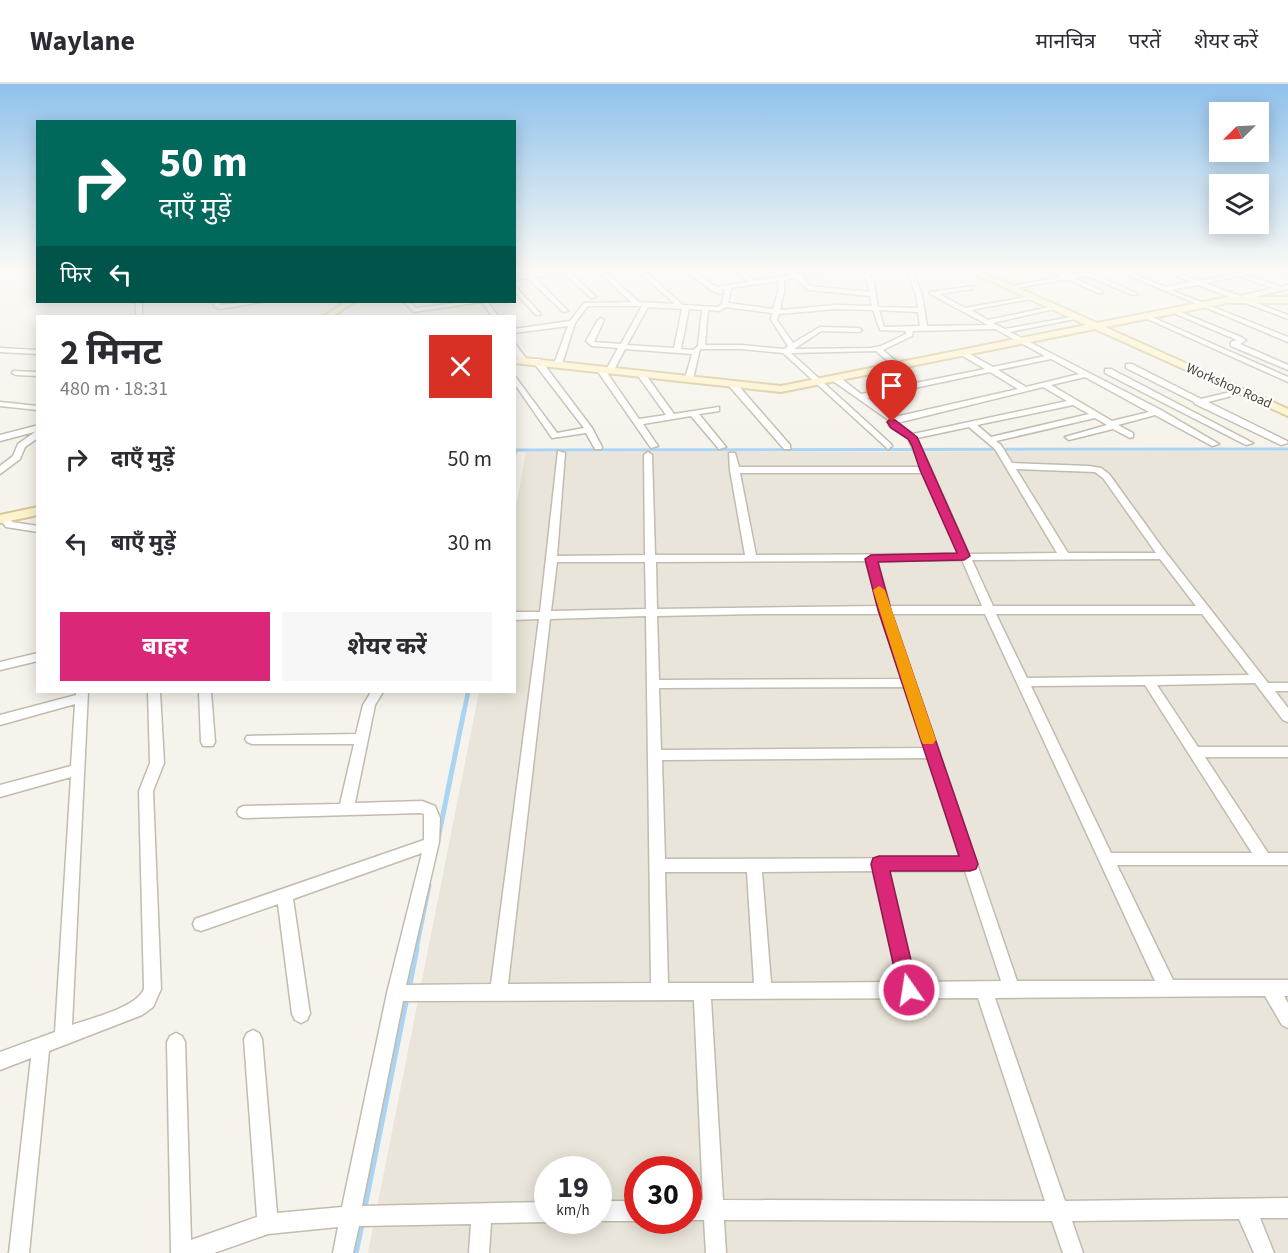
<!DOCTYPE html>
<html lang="hi">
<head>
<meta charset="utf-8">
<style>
	body { margin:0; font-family:"Source Sans 3","Noto Sans Devanagari",sans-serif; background:#f7f7f7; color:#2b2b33; height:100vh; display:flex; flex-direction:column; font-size:22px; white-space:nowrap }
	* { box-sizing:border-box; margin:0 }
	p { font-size:20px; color:#7c7c81 }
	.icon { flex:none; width:33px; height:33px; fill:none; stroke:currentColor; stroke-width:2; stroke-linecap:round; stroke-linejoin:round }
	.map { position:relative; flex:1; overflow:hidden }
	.side { position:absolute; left:36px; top:231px; width:480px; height:378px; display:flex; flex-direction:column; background:#fff; border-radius:0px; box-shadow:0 3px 15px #0003 }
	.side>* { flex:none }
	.guide { position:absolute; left:36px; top:36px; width:480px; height:183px; border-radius:0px; box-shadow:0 3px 15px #0003; background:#00695c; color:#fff; overflow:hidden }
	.needle { width:39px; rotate:246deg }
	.buttons { position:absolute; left:1209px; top:18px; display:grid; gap:12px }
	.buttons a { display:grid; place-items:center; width:60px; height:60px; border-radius:0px; background:#fff; box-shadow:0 3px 15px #0003; font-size:30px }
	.speed { position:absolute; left:534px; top:1072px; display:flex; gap:12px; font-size:30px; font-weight:700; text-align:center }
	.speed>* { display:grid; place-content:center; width:78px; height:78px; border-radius:50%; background:#fff; box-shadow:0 3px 15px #0003; line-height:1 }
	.speed small { font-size:15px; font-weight:400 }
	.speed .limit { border:9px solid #d22; background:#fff; color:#111 }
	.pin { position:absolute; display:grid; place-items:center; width:51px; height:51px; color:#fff; margin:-62px -26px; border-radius:50% 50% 50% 0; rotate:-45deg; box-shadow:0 0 6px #0007 }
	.pin .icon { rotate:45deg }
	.me { position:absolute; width:66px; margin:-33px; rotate:347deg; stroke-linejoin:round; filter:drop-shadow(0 0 4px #0008) }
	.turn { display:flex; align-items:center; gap:21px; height:126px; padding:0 24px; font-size:27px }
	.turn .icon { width:78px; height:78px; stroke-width:2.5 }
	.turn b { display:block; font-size:42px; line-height:51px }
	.then { display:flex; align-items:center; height:57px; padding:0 24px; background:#0003; gap:12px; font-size:22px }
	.round { display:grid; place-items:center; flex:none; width:63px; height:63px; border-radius:0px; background:#f7f7f7 }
	.headline { display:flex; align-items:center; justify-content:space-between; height:102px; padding:0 24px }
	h1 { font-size:36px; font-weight:700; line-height:45px }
	.primary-button { display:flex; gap:12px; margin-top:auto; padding:12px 24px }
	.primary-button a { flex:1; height:69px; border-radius:0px; background:#db2777; color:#fff; font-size:24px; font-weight:700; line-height:69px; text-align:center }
	.primary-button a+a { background:#f7f7f7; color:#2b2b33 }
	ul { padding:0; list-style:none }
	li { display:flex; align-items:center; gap:18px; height:84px; padding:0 24px }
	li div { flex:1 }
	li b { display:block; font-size:22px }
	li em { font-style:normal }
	header { display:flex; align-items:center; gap:36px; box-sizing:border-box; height:84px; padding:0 30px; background:#fff; border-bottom:2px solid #e1e1e2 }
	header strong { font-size:28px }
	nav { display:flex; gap:33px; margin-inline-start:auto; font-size:21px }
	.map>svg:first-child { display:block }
	.residential { fill:#eae5da; fill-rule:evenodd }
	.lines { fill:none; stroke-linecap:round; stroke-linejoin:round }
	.stream-far3 { stroke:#a9d4f2; stroke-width:3 }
	.stream-far2 { stroke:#a9d4f2; stroke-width:4.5 }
	.stream-far1 { stroke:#a9d4f2; stroke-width:5 }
	.stream { stroke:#a9d4f2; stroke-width:7 }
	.street-casing { stroke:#c2bbae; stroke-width:3 }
	.secondary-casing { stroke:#d6c79b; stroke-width:4 }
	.street { fill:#fff; fill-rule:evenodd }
	.secondary { fill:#fff3cd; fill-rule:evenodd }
	.route { fill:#db2777; stroke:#8e194d; stroke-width:1.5 }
	.slow { fill:#f59e0b }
	.labels { text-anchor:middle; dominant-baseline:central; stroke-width:4.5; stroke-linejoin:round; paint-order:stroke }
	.far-street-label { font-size:14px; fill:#4b4439; stroke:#fff }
</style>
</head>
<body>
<header>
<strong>Waylane</strong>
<nav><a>मानचित्र</a><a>परतें</a><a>शेयर करें</a></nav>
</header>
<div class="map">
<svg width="1288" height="1169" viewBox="0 0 1288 1169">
	<rect width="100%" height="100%" fill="#f6f3ec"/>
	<path class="residential" d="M 1288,367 L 1288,1169 L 368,1169 L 479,608 L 514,608 L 515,428 L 526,368 ZM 548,1086 L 598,1086 L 598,1137 L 548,1137 ZM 638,1086 L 688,1086 L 688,1137 L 638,1137 Z"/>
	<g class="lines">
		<path class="stream-far3" d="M 514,373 L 516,366 L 1288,365"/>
		<path class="stream-far2" d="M 464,628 L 468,608"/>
		<path class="stream-far1" d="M 438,755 L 464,627
			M 416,865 L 429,801"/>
		<path class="stream" d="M 408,905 L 416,864
			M 363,1128 L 406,913
			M 355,1169 L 362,1136"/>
		<defs>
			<path id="street" d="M 522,187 L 528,187 L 531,190 L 569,187 L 596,213 L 591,214 L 564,189 L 534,193 L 568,227 L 563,228 L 528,194 L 514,196 L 514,192 L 525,191 Z
				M 598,187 L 605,187 L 639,218 L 675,220 L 638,187 L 645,187 L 683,221 L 718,223 L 722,220 L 725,205 L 721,206 L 723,208 L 720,210 L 711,206 L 686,187 L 693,187 L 716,203 L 749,198 L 735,187 L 742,187 L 755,197 L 791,191 L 789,189 L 792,187 L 798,190 L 833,187 L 802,193 L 810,202 L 870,208 L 867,198 L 861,187 L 867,187 L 874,198 L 878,223 L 918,224 L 916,211 L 907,187 L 913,187 L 922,211 L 927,242 L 988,241 L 930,210 L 930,208 L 974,202 L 972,205 L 939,210 L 965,224 L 1032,212 L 1032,214 L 1030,215 L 971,226 L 988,236 L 1055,222 L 1058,224 L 993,239 L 1005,245 L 1077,232 L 1077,234 L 1075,235 L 1010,248 L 1161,326 L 1219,360 L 1212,362 L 1155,331 L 1118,341 L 1133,349 L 1133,353 L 1130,354 L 1113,345 L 1069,356 L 1065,353 L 1107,341 L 1095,334 L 996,357 L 1001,361 L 1012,379 L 1089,382 L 1101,384 L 1109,390 L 1167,470 L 1268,599 L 1288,599 L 1288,607 L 1275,607 L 1288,624 L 1288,638 L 1283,636 L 1255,599 L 1157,601 L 1198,663 L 1288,663 L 1288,673 L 1205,673 L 1268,769 L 1288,769 L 1288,781 L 1117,781 L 1173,896 L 1288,896 L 1288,912 L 1284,912 L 1288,919 L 1288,944 L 1282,941 L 1265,912 L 995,914 L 1065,1117 L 1288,1114 L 1288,1134 L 1260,1134 L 1274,1169 L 1254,1169 L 1239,1135 L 1072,1137 L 1083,1169 L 1063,1169 L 1052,1137 L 724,1136 L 726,1169 L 706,1169 L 704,1136 L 688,1136 L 688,1116 L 703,1116 L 694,916 L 403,917 L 362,1122 L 548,1118 L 548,1137 L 551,1137 L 548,1138 L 491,1139 L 489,1169 L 469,1169 L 471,1140 L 359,1142 L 353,1169 L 333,1169 L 338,1143 L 268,1150 L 214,1169 L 171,1169 L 167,958 L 170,952 L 176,949 L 182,952 L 185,958 L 191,1156 L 257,1133 L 244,955 L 247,949 L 253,946 L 259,949 L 262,955 L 277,1129 L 342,1123 L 387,909 L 422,769 L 293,815 L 310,930 L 307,936 L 301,939 L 295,936 L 292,930 L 278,820 L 201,847 L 195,845 L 193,840 L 195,835 L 424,756 L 424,730 L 421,729 L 244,734 L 239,732 L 237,728 L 239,724 L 244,722 L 340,720 L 354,660 L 252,660 L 247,658 L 245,655 L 247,652 L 356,650 L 363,621 L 371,608 L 383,608 L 375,621 L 355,719 L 422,717 L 435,722 L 440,734 L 439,758 L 406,901 L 491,900 L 539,535 L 514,536 L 514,528 L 540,528 L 558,367 L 565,369 L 557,472 L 645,471 L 644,371 L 648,368 L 652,371 L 655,471 L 745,471 L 730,386 L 729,369 L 735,369 L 739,383 L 921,383 L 908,354 L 889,342 L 890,337 L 833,297 L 833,293 L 839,293 L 861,310 L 985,285 L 961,271 L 961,267 L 964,267 L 993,283 L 1045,272 L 995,245 L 913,247 L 912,252 L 883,266 L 899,280 L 900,282 L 896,284 L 876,267 L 791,269 L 891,360 L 892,362 L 888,365 L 783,269 L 741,265 L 700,265 L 693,295 L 689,297 L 685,295 L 692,270 L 625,265 L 613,288 L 607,288 L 606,286 L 618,264 L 592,262 L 586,257 L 598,236 L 601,234 L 604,236 L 594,258 L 621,260 L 642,222 L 588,222 L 575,239 L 562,280 L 558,282 L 554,280 L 568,242 L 514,249 L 514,245 L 570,237 L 584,219 L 631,218 ZM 795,194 L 808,206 L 870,212 L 872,222 L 836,221 L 780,226 L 784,208 L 784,196 ZM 778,197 L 778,208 L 773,225 L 728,219 L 731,204 ZM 648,223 L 682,225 L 674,264 L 627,261 ZM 726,223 L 772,229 L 771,236 L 788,262 L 784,265 L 741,261 L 705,261 L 708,226 L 719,227 ZM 689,225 L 702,226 L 698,262 L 693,266 L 681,265 ZM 836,225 L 873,226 L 880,246 L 906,247 L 906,250 L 881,262 L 871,264 L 794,265 L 821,247 L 859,248 L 862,246 L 859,244 L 820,243 L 793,259 L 777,236 L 779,230 ZM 879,226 L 918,228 L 920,242 L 884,243 ZM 1051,275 L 1079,290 L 1026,303 L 998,286 ZM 990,288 L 1018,305 L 895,333 L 867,314 ZM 1085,293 L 1149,328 L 1112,337 L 1051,301 ZM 1043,303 L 1067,317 L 913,350 L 897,339 ZM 1073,321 L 1089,330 L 991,353 L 977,341 ZM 969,343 L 995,365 L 1057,469 L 969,470 L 917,354 ZM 1016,385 L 1095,388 L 1103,394 L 1156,469 L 1068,469 ZM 740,389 L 923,389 L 959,470 L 756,471 ZM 1160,475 L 1196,522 L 993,522 L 972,476 ZM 962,476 L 982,522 L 890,522 L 877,477 ZM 866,477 L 878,522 L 657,525 L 656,478 ZM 557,478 L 645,478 L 646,525 L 551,527 ZM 757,530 L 881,530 L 902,595 L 659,596 L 657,532 ZM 892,530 L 985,530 L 1155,897 L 1017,897 ZM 996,530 L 1202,530 L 1249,591 L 1027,594 ZM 646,532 L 651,899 L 508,900 L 550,535 ZM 1145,601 L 1252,769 L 1111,769 L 1031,602 ZM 905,603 L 925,664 L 661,666 L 659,604 ZM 928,674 L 960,774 L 665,775 L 662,676 ZM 873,787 L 898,898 L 771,899 L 762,788 ZM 888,787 L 965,787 L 1001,897 L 914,898 ZM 665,788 L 747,788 L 754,899 L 668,899 ZM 978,914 L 1045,1117 L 723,1116 L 711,915 Z
				M 1050,187 L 1058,187 L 1068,191 L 1081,189 L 1078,187 L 1086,187 L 1138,210 L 1133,211 L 1087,192 L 1074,194 L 1102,207 L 1102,209 L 1098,209 L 1067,195 L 1016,204 L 1013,202 L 1061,193 Z
				M 1118,187 L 1126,187 L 1165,203 L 1191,198 L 1165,187 L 1174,187 L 1199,197 L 1248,187 L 1261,187 L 1247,191 L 1281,203 L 1288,201 L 1288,205 L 1246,215 L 1288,231 L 1288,235 L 1198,201 L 1171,206 L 1288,253 L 1288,258 ZM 1239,192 L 1273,204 L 1240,212 L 1205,199 Z
				M 1277,187 L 1288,188 L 1288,192 L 1278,188 Z
				M 514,201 L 540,229 L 540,231 L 536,231 L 514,207 Z
				M 136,218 L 142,218 L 142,232 L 136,232 Z
				M 213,218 L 219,218 L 220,221 L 248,218 L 262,218 L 220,225 L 215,223 Z
				M 404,218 L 410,218 L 416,224 L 466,218 L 481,218 L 414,228 Z
				M 482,218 L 488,218 L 498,232 L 492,232 Z
				M 1173,225 L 1241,253 L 1246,256 L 1240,260 L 1288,281 L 1288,286 L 1231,262 L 1231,258 L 1237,256 L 1171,228 L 1171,226 Z
				M 1145,230 L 1288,293 L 1288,298 L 1143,233 L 1143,231 Z
				M 514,258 L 527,276 L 526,278 L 519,276 L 514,267 Z
				M 0,264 L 38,266 L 38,270 L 0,268 Z
				M 534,275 L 540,275 L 592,344 L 602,363 L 601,365 L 595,365 L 586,349 L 552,354 L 514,299 L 514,291 L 557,349 L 584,344 L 534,279 Z
				M 1126,280 L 1132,280 L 1201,315 L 1243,305 L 1243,309 L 1208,318 L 1287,357 L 1288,359 L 1281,361 L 1195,320 L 1194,318 L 1126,284 Z
				M 597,283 L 603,283 L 639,335 L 666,331 L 636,289 L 640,287 L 643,287 L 674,330 L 719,323 L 719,327 L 699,330 L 726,363 L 719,365 L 691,332 L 643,340 L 658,362 L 651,364 L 596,285 Z
				M 1105,285 L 1111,285 L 1253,359 L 1246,361 L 1105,289 Z
				M 13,287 L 38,288 L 38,292 L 16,291 L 12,289 Z
				M 730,299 L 736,299 L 790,361 L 790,365 L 784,365 L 730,303 Z
				M 0,318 L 38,322 L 38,326 L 0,322 Z
				M 35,342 L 38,342 L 38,347 L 0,357 L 0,351 Z
				M 35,348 L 38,348 L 38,354 L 25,363 L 20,375 L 0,390 L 0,382 L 13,372 L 18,360 Z
				M 5,432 L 8,433 L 12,438 L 38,442 L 38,448 L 6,443 L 0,435 Z
				M 38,569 L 38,577 L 0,586 L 0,578 Z
				M 76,608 L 88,608 L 72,941 C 91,934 136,924 144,905 L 139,707 L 150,679 L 148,608 L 160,608 L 164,679 L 153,707 L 161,905 L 153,923 L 142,931 L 49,967 L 29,1169 L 9,1169 L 31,974 L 0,986 L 0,968 L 55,948 L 71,693 L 0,713 L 0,701 L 71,682 L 75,620 L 0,641 L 0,631 L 76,611 Z
				M 199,608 L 211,608 L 215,658 L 213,662 L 203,662 L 201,658 Z
				M 598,1117 L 638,1117 L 638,1137 L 598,1137 Z"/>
			<path id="secondary" d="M 969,187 L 980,187 L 1097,239 L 1228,213 L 1288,213 L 1288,219 L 1228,219 L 1105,243 L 1288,325 L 1288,332 L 1095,245 L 781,308 L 514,279 L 514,273 L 781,302 L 1086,241 Z
				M 345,218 L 354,218 L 333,232 L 324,232 Z
				M 38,423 L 38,431 L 0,439 L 0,431 Z"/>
		</defs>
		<use href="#street" class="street-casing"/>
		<use href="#secondary" class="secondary-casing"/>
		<use href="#street" class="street"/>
		<use href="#secondary" class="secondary"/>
	</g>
	<linearGradient id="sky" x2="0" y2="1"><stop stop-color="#8fc1ec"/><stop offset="0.53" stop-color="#fbfaf6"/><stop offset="1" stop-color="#fbfaf6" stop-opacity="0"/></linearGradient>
	<rect width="1288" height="351" fill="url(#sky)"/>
	<path class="route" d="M 889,336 L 895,336 L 917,353 L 970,472 L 964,476 L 878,478 L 891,526 L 978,780 L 976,785 L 970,787 L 890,787 L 918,906 L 915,913 L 909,916 L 902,913 L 899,906 L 871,780 L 873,774 L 879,772 L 959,772 L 878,526 L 865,475 L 871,471 L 957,469 L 920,386 L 912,362 L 908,355 L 891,344 L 887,338 Z"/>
	<path class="slow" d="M 879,502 L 885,506 L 936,656 L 933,660 L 923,660 L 921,656 L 873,506 Z"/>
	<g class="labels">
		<g class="far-street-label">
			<text transform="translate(1229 302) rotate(24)">Workshop Road</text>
		</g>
	</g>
</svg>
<div class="buttons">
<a><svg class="needle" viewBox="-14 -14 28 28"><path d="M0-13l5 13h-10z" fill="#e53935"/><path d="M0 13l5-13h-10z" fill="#7c7c81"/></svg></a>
<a><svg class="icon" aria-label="layers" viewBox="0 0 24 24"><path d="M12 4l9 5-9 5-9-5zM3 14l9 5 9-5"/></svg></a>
</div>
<div class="speed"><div>19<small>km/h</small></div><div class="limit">30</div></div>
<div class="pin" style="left:892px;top:338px;background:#d93025"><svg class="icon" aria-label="arrive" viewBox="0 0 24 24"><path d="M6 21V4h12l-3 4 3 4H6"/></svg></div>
<svg class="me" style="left:909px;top:906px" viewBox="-20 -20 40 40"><circle r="17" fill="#db2777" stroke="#fff" stroke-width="3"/><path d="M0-11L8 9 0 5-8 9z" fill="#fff"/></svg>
<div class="guide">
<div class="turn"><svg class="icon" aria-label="right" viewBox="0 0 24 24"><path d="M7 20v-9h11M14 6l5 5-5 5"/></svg><div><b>50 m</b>दाएँ मुड़ें</div></div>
<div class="then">फिर<svg class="icon" aria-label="left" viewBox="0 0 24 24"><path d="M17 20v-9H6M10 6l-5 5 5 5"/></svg></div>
</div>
<section class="side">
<div class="headline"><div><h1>2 मिनट</h1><p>480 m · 18:31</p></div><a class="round" style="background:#d93025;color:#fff"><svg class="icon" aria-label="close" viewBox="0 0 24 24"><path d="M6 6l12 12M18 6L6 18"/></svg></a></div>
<ul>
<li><svg class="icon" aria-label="right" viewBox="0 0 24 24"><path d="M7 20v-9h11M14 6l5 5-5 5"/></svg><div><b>दाएँ मुड़ें</b></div><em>50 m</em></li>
<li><svg class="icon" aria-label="left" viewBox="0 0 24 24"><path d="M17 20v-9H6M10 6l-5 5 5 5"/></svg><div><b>बाएँ मुड़ें</b></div><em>30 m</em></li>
</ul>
<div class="primary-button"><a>बाहर</a><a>शेयर करें</a></div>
</section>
</div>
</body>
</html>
